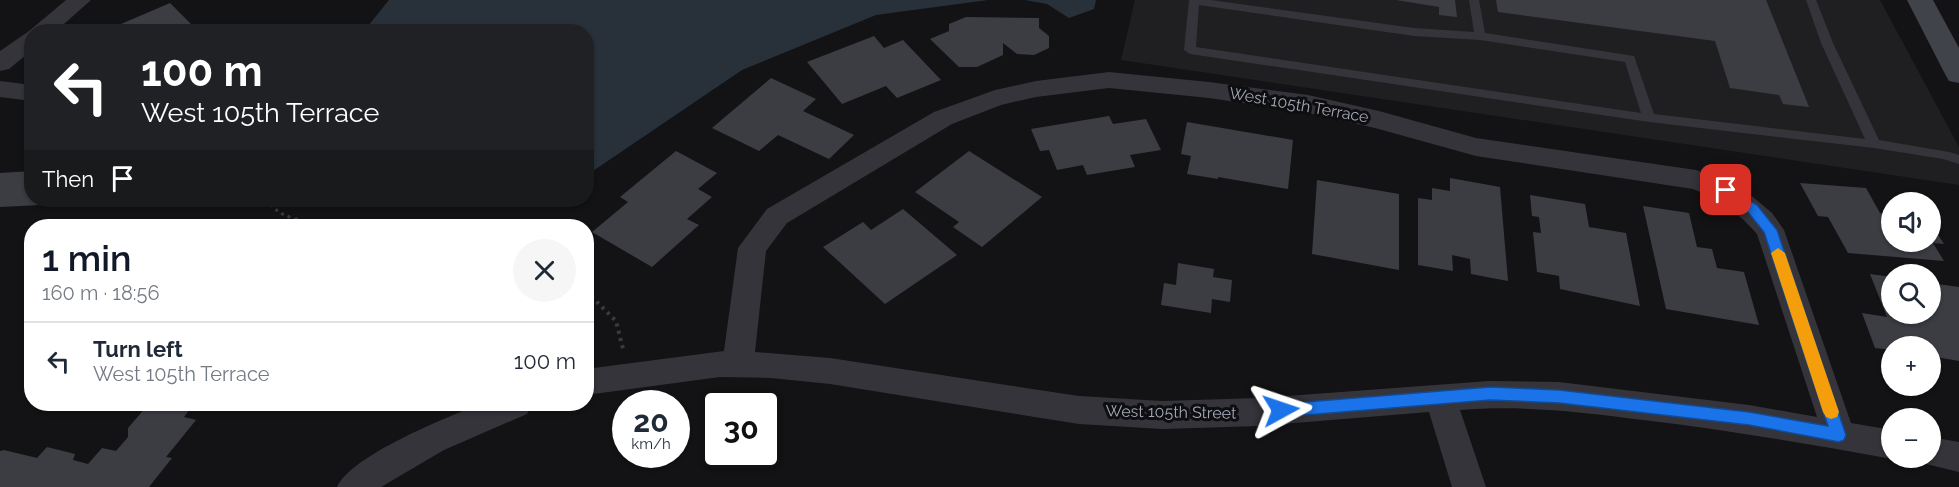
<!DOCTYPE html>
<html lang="en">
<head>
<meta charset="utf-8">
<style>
	body { margin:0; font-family:Raleway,sans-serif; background:#f6f6f7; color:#1f2937; height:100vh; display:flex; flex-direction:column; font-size:22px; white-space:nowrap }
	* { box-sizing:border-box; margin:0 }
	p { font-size:20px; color:#747a83 }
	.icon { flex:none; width:33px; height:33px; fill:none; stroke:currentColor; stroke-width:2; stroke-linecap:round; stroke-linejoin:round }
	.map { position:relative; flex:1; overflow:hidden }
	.side { position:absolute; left:24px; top:219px; width:570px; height:192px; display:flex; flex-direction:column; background:#fff; border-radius:24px; box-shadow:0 2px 4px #0004 }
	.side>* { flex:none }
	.top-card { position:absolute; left:24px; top:24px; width:570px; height:183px; border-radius:24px; box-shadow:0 2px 4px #0004; background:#202124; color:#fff; overflow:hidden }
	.controls { position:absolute; left:1881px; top:192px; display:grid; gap:12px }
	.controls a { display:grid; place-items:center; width:60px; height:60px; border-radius:50%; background:#fff; box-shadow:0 2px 4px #0004; font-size:30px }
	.speed { position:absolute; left:612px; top:390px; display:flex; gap:12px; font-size:30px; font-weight:700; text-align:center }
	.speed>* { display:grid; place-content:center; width:78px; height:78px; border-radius:50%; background:#fff; box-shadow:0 2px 4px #0004; line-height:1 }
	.speed small { font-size:15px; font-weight:400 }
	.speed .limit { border:3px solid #111; border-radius:9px; background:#fff; color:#111 }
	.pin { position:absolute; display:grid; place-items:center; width:51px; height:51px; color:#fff; margin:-26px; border-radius:12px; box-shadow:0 3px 9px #0006 }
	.me { position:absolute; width:66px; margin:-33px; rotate:85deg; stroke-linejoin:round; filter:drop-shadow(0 0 4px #0008) }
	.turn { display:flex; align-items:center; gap:21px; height:126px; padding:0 18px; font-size:27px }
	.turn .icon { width:78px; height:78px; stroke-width:2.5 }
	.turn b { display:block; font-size:42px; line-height:51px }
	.then { display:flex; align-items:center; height:57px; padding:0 18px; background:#0003; gap:12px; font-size:22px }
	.round { display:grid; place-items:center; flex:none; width:63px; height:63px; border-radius:32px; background:#f6f6f7 }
	.summary { display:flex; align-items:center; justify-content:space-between; height:102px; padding:0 18px }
	h1 { font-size:36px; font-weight:600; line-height:45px; color:#111827 }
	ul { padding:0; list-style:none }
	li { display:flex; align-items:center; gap:18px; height:78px; padding:0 18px; border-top:2px solid #e0e1e3 }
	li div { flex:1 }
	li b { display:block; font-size:22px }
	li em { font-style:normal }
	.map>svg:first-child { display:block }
	.built { fill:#1f1f22 }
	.water { fill:#28313a }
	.building { fill:#3c3d43 }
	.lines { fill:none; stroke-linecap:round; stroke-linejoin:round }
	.path-far1 { stroke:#3a3b41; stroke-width:3; stroke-dasharray:3 4; stroke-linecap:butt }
	.path { stroke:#3a3b41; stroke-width:4; stroke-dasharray:3 4.5; stroke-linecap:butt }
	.service { fill:#34343a; fill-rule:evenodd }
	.minor { fill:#34343a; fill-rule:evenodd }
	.secondary { fill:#41434b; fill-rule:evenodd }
	.route { fill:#1a73e8; stroke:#114b97; stroke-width:1.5 }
	.slow { fill:#f59e0b }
	.labels { text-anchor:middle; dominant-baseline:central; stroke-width:6; stroke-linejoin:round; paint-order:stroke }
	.street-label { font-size:16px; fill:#a3a8b7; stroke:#0e0e10 }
</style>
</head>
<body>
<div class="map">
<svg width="1959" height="487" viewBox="0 0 1959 487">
	<rect width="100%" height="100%" fill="#131315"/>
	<path class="built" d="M 1135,0 L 1880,0 L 1959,147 L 1959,185 L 1121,60 Z"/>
	<path class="water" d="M 389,0 L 988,0 L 876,15 L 742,70 L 587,175 L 586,32 L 364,31 Z
		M 1025,0 L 1096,0 L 1094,9 L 1069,18 L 1047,4 Z"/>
	<path class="building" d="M 1396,0 L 1455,0 L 1457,17 L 1439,15 L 1439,7 Z
		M 1496,0 L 1766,0 L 1809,107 L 1783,104 L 1779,95 L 1730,88 L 1715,41 L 1498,12 Z
		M 170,3 L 196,29 L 202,26 L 207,32 L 128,32 L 121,24 Z
		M 966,17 L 1039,18 L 1039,28 L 1049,36 L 1049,48 L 1034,55 L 1017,54 L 1003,43 L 1003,55 L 977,67 L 959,67 L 930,39 L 949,31 L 949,24 Z
		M 874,36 L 884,48 L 903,40 L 941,80 L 897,98 L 886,86 L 842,104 L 807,62 Z
		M 771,78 L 816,99 L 803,111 L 854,135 L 829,159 L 778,135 L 759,151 L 712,128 Z
		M 1109,116 L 1113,124 L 1146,119 L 1161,150 L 1130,155 L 1135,167 L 1087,175 L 1083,165 L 1057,170 L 1049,150 L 1040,151 L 1031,129 Z
		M 1187,122 L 1293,140 L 1288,189 L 1218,177 L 1218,179 L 1187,174 L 1191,156 L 1181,154 Z
		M 676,151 L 717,173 L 698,189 L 712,197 L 687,219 L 699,225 L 652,267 L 592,232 L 628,202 L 620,197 Z
		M 969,151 L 1042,197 L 982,247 L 953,227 L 959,222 L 915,192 Z
		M 32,171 L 32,200 L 45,200 L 41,205 L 0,207 L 0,173 Z
		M 1450,178 L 1500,187 L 1508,281 L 1471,274 L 1470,259 L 1452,255 L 1453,271 L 1418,265 L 1418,198 L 1432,200 L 1432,188 L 1450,191 Z
		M 1317,180 L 1399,194 L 1399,270 L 1312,254 Z
		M 1800,183 L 1866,188 L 1880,213 L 1892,214 L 1892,242 L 1930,242 L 1930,222 L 1944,244 L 1933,243 L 1944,261 L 1848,253 L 1828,217 L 1818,216 Z
		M 1530,195 L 1585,204 L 1589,227 L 1626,233 L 1640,306 L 1560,289 L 1559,276 L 1537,272 L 1533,232 L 1541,233 L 1539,217 L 1532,216 Z
		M 1643,206 L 1689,213 L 1697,247 L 1712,249 L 1717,268 L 1744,272 L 1759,325 L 1666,309 Z
		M 903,209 L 957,255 L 885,304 L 823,247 L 863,222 L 871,230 Z
		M 1178,263 L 1214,269 L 1213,277 L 1232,280 L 1230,302 L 1212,299 L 1211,313 L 1161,305 L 1164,283 L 1176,285 Z
		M 1870,274 L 1892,277 L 1892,314 L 1930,314 L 1930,283 L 1959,287 L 1959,361 L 1930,356 L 1930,346 L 1892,346 L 1892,350 L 1875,348 L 1862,313 L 1887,317 Z
		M 165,404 L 191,408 L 184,417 L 196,420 L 166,457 L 172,458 L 149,487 L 0,487 L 0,451 L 4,450 L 37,458 L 47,447 L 75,454 L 73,460 L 88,464 L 102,448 L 116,451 L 128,437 L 128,428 L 147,406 L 161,409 Z"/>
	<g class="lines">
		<path class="path-far1" d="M 265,200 L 280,213 L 299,221"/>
		<path class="path" d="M 295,219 L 313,226
			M 586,291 L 616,321 L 623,349"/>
		<path class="service" d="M 1189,0 L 1211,0 L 1414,28 L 1474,32 L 1469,0 L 1479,0 L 1485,33 L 1634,56 L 1654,114 L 1865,139 L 1821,43 L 1806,0 L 1816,0 L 1833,43 L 1879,140 L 1949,152 L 1959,155 L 1959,164 L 1943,159 L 1874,148 L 1649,122 L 1190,54 L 1184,50 ZM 1199,5 L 1414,36 L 1480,40 L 1625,62 L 1641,113 L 1196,47 Z"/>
		<path class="minor" d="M 66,0 L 91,0 L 55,32 L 32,32 L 32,50 L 9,69 L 0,71 L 0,51 L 29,31 Z
			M 1109,72 L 1209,82 L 1308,95 L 1379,111 L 1476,138 L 1696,170 L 1728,182 L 1747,192 L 1772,213 L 1784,230 L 1851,423 L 1892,430 L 1892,458 L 1897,458 L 1892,459 C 1809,444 1727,430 1643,420 C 1582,412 1522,405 1460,410 L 1486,487 L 1452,487 L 1429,412 L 1259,426 L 1162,429 L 1079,424 L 830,384 L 771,378 L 720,377 L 586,395 L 586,369 L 724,351 L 738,248 L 767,209 L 934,112 L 995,90 L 1036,81 ZM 1109,88 L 1209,98 L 1308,113 L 1375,128 L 1476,156 L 1693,189 C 1719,199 1739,213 1757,234 L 1817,417 L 1749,405 L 1559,382 L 1489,381 L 1259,398 L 1162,401 L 1079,396 L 830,358 L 755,352 L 766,251 L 787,223 L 952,124 L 1001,105 L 1036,97 Z
			M 0,81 L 32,85 L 32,101 L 0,97 Z
			M 481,404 L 532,404 L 527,414 L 444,450 L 381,487 L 337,487 C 352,455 447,417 481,404 Z
			M 1930,437 L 1959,442 L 1959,472 L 1918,462 L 1916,458 L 1930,458 Z"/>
		<path class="secondary" d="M 1907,0 L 1933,0 L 1959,48 L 1959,83 L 1949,81 L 1945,74 Z"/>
	</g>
	<path class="route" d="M 1726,185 L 1757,205 L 1777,230 L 1846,435 L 1844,440 L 1839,442 L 1749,425 L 1559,403 L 1490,400 L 1281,417 L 1276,415 L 1274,410 L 1276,406 L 1281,404 L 1490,387 L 1559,390 L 1749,412 L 1828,426 L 1764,232 L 1748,212 L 1721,194 L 1719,190 Z"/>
	<path class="slow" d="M 1778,248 L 1785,253 L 1839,412 L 1837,417 L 1831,419 L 1826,417 L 1823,412 L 1771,253 Z"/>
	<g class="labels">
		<g class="street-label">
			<text transform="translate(1299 105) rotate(10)">West 105th Terrace</text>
			<text transform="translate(1171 412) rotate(1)">West 105th Street</text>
		</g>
	</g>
</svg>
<div class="controls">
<a><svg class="icon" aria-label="sound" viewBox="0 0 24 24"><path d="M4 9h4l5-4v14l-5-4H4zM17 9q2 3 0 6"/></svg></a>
<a><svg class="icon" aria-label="search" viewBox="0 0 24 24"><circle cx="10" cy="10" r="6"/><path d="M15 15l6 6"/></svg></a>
<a>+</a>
<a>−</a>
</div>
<div class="speed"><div>20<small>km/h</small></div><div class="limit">30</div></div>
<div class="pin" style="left:1726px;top:190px;background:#d93025"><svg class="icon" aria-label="arrive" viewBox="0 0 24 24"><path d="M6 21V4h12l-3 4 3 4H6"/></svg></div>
<svg class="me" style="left:1281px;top:410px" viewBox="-20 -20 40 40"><path d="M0-17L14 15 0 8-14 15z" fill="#1a73e8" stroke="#fff" stroke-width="4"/></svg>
<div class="top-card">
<div class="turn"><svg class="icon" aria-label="left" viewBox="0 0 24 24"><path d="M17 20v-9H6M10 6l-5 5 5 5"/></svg><div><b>100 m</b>West 105th Terrace</div></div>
<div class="then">Then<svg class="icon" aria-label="arrive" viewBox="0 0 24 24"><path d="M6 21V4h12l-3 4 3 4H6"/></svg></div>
</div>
<section class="side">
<div class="summary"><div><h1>1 min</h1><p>160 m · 18:56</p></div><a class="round"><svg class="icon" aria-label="close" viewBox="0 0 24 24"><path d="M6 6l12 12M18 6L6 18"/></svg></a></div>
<ul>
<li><svg class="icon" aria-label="left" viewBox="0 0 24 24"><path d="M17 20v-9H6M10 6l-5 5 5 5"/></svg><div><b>Turn left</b><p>West 105th Terrace</p></div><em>100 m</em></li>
</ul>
</section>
</div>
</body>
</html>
